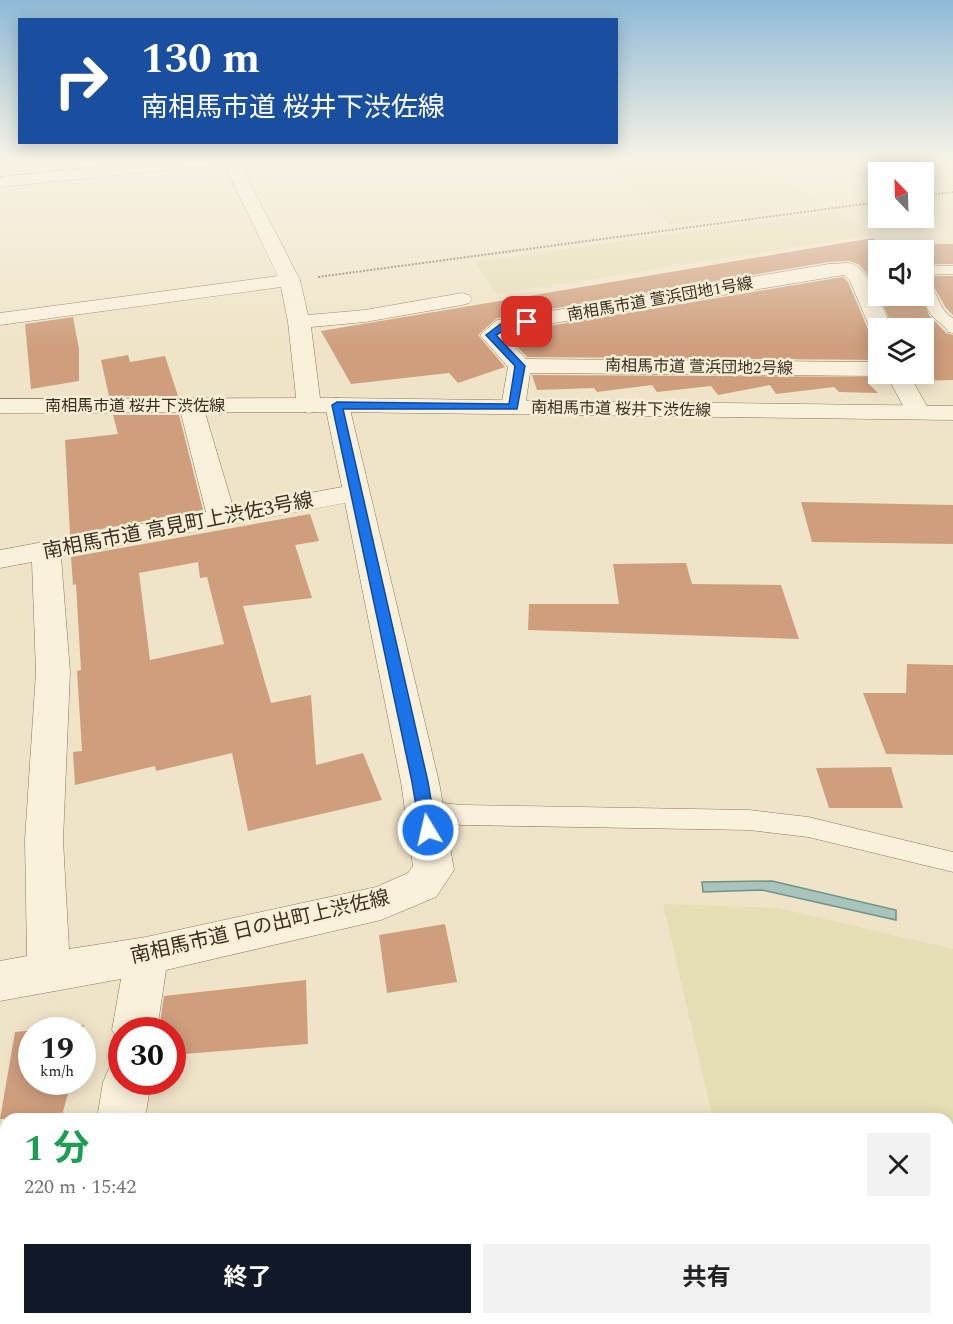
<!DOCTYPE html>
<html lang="ja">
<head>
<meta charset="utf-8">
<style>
	body { margin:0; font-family:Spectral,"Noto Sans JP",serif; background:#f2f2f2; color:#202124; height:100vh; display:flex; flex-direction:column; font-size:22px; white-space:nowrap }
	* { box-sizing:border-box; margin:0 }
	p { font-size:20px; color:#757577 }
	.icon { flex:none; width:33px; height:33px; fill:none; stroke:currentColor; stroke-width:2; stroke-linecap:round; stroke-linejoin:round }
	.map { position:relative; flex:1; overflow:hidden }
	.sheet { position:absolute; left:0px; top:1113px; width:954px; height:212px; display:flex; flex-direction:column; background:#fff; border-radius:18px 18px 0 0; box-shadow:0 3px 15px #0003 }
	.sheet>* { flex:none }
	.banner { position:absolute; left:18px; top:18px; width:600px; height:126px; border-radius:0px; box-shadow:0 3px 15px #0003; background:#1a4fa0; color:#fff; overflow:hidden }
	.needle { width:39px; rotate:337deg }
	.tools { position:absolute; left:868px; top:162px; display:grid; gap:12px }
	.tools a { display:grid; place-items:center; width:66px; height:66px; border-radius:0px; background:#fff; box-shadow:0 3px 15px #0003; font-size:30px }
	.speed { position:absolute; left:18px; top:1017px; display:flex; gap:12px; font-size:30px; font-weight:700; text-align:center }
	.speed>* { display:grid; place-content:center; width:78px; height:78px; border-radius:50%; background:#fff; box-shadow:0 3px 15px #0003; line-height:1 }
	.speed small { font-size:15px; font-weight:400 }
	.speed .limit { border:9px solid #d22; background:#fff; color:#111 }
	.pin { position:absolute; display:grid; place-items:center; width:51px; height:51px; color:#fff; margin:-26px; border-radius:12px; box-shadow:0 3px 9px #0006 }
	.me { position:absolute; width:66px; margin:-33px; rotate:351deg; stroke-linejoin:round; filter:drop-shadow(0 0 4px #0008) }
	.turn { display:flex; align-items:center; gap:21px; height:126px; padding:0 24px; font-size:27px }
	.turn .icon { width:78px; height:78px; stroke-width:2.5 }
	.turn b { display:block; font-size:42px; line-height:51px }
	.round { display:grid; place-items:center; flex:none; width:63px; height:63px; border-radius:0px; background:#f2f2f2 }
	.headline { display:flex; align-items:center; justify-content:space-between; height:102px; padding:0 24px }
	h1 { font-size:36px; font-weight:700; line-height:45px; color:#1e9e55 }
	.cta { display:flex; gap:12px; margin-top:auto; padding:12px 24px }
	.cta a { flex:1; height:69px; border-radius:0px; background:#111827; color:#fff; font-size:24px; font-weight:700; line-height:69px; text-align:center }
	.cta a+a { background:#f2f2f2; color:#202124 }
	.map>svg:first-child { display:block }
	.farmland { fill:#e6deb5 }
	.water { fill:#a9c4bc; stroke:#6f938a; stroke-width:1.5 }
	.building { fill:#cf9f7d; fill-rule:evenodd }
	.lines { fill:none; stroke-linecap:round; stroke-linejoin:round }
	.service-casing { stroke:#8d765c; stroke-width:1 }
	.minor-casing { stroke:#8d765c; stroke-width:1 }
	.tertiary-casing { stroke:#8d765c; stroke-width:1 }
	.path { stroke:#8d765c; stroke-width:2; stroke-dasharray:2 1.5; stroke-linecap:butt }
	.service { fill:#faf1dc; fill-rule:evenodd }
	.minor { fill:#faf1dc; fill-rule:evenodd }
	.tertiary { fill:#faf1dc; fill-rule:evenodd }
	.route { fill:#1a73e8; stroke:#114b97; stroke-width:1.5 }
	.labels { text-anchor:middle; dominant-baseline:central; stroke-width:5; stroke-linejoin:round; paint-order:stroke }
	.far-street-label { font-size:16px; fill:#3d2e20; stroke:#f7eed8 }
	.street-label { font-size:20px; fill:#3d2e20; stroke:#f7eed8 }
</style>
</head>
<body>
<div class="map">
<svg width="953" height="1324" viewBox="0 0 953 1324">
	<rect width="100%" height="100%" fill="#f0e4c8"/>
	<path class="farmland" d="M 596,160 L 758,160 L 823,205 L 670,225 Z
		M 863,160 L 953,160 L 953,189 L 924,193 L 924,172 L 885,172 Z
		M 835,211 L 877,234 L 497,294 L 475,262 Z
		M 663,904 L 778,908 L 953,949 L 953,1324 L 760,1324 L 759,1319 L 948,1318 L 948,1119 L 713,1119 Z"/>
	<path class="water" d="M 772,881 L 896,910 L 896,920 L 762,890 L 703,892 L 702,882 Z"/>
	<path class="building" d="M 873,238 L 883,244 L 953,244 L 953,264 L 924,264 L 924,250 L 879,250 L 879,292 L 865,271 L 858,264 L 849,261 L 829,262 L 497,318 L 478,335 L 505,367 L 458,383 L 449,373 L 351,384 L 321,331 Z
		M 924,276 L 953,276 L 953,315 L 946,308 L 934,287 L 924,279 Z
		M 843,277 L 848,282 L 870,334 L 879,336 L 879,360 L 527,357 L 507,336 L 513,332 Z
		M 880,296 L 922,296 L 929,315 L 946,333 L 953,335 L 953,380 L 915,381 L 911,374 L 924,374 L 924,328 L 893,328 Z
		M 73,317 L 79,349 L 79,381 L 31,389 L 25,324 Z
		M 128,355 L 130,362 L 165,356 L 178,396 L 109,396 L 101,360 Z
		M 532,375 L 885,377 L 887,381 L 867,382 L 878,393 L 839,392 L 834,387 L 776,394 L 770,385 L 718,395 L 711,386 L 657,392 L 652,385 L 597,392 L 594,388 L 537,390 Z
		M 113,415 L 179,415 L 203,510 L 70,535 L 65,440 L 118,434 Z
		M 801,502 L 953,505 L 953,544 L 812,542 Z
		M 310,514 L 319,541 L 295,545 L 312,598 L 243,606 L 271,703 L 311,695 L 316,765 L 363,753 L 382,800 L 248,831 L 232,753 L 156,771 L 155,766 L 75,785 L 73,752 L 82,751 L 77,671 L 81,670 L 76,584 L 73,585 L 71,557 ZM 198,562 L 200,578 L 207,577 L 224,644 L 150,660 L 139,573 Z
		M 686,563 L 692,584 L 781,585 L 799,639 L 528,630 L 529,604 L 619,604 L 613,564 Z
		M 907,664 L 953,665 L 953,755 L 886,754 L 863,693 L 906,693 Z
		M 891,767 L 903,808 L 829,808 L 816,768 Z
		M 445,924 L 457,982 L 387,993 L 379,935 Z
		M 306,980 L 308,1044 L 172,1055 L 172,1030 L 159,1030 L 164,996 Z
		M 84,1025 L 82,1033 L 82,1030 L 32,1030 L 32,1082 L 71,1082 L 61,1119 L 0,1119 L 15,1032 Z"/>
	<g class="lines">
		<defs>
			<path id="service" d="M 924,266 L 953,266 L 953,274 L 924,274 Z
				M 924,281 C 938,286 937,310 953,318 L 953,333 L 948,332 C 943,323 940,324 934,318 C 923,307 924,294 924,281 Z
				M 425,801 L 461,805 L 749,810 L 808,817 L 953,852 L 953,872 L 808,837 L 749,830 L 461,825 L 416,817 L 413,810 L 416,803 Z"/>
			<path id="minor" d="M 164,160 L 222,160 L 214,165 L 0,187 L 0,177 Z
				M 222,160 L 238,160 L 300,280 L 308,315 L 365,310 L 462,293 L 469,295 L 472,299 L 469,303 L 462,305 L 365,322 L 311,327 L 321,406 L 318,411 L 309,413 L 300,411 L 297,406 L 288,322 L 281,287 L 0,325 L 0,313 L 278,276 Z
				M 849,263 C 870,268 885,310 891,328 L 879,328 L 879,334 L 872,333 L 850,281 L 844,275 L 512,330 L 504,336 L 526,359 L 879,362 L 879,374 L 909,374 L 930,412 L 927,417 L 918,419 L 909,417 L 886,374 L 879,376 L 530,373 L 525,407 L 522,412 L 513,414 L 504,412 L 501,407 L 508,367 L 480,335 L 497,320 L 829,264 Z
				M 337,398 L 346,400 L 349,405 L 439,782 L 454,870 L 436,897 L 381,920 L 166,970 L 157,1030 L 122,1030 L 122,1046 L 112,1030 L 121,979 L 0,1001 L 0,961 L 27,956 L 25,840 L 36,672 L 32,562 L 0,568 L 0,550 L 206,512 L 179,406 L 182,401 L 191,399 L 200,401 L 203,406 L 233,507 L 342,487 L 325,405 L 328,400 ZM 345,503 L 401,782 L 413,866 L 408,873 L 376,887 L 146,937 L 69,949 L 63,840 L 70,672 L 61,557 Z
				M 122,1061 L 122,1082 L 151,1082 L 145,1119 L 97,1119 L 103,1082 L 110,1066 Z
				M 62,1318 L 117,1318 L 117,1324 L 61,1324 Z"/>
			<path id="tertiary" d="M 337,398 L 953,406 L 953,420 L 337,412 L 0,413 L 0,399 Z"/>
		</defs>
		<use href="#service" class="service-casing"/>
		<use href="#minor" class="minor-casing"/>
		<use href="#tertiary" class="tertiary-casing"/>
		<path class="path" d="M 924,196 L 953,192
			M 318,277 L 879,202"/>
		<use href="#service" class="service"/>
		<use href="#minor" class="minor"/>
		<use href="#tertiary" class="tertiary"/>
	</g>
	<linearGradient id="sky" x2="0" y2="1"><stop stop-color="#8fbad6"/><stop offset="0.46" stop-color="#f8f3e6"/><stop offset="1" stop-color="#f8f3e6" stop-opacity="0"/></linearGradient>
	<rect width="953" height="346" fill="url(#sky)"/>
	<path class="route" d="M 527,319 L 532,322 L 530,323 L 508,328 L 496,335 L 525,366 L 517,409 L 343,409 L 428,782 L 436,830 L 434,834 L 428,836 L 422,834 L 420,830 L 412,782 L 332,405 L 337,402 L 509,404 L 515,366 L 486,335 L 502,323 Z"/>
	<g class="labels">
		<g class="far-street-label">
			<text transform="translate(660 299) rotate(-10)">南相馬市道 萱浜団地1号線</text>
			<text transform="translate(699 367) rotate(1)">南相馬市道 萱浜団地2号線</text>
			<text x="135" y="406">南相馬市道 桜井下渋佐線</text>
			<text transform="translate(621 409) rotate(1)">南相馬市道 桜井下渋佐線</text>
		</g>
		<g class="street-label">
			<text transform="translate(178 526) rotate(-11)">南相馬市道 高見町上渋佐3号線</text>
			<text transform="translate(260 927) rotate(-13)">南相馬市道 日の出町上渋佐線</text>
		</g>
	</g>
</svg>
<div class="tools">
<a><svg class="needle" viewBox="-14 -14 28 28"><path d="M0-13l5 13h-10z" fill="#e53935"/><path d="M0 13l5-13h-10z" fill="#757577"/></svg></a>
<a><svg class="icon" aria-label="sound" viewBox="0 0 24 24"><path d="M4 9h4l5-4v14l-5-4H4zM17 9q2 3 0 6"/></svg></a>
<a><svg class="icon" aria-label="layers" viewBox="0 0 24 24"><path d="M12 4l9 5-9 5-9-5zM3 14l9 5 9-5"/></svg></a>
</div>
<div class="speed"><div>19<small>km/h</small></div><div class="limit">30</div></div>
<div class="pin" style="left:527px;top:322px;background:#d93025"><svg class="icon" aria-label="arrive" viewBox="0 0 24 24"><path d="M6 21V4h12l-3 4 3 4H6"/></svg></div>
<svg class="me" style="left:428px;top:830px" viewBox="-20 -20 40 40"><circle r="17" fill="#1a73e8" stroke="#fff" stroke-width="3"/><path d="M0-11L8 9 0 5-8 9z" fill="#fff"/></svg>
<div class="banner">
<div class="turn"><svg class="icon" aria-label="right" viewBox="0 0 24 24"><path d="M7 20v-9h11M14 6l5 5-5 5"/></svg><div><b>130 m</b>南相馬市道 桜井下渋佐線</div></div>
</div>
<section class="sheet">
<div class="headline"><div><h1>1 分</h1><p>220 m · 15:42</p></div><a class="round"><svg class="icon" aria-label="close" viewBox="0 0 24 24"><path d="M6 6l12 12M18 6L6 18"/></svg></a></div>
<div class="cta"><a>終了</a><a>共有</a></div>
</section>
</div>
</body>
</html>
